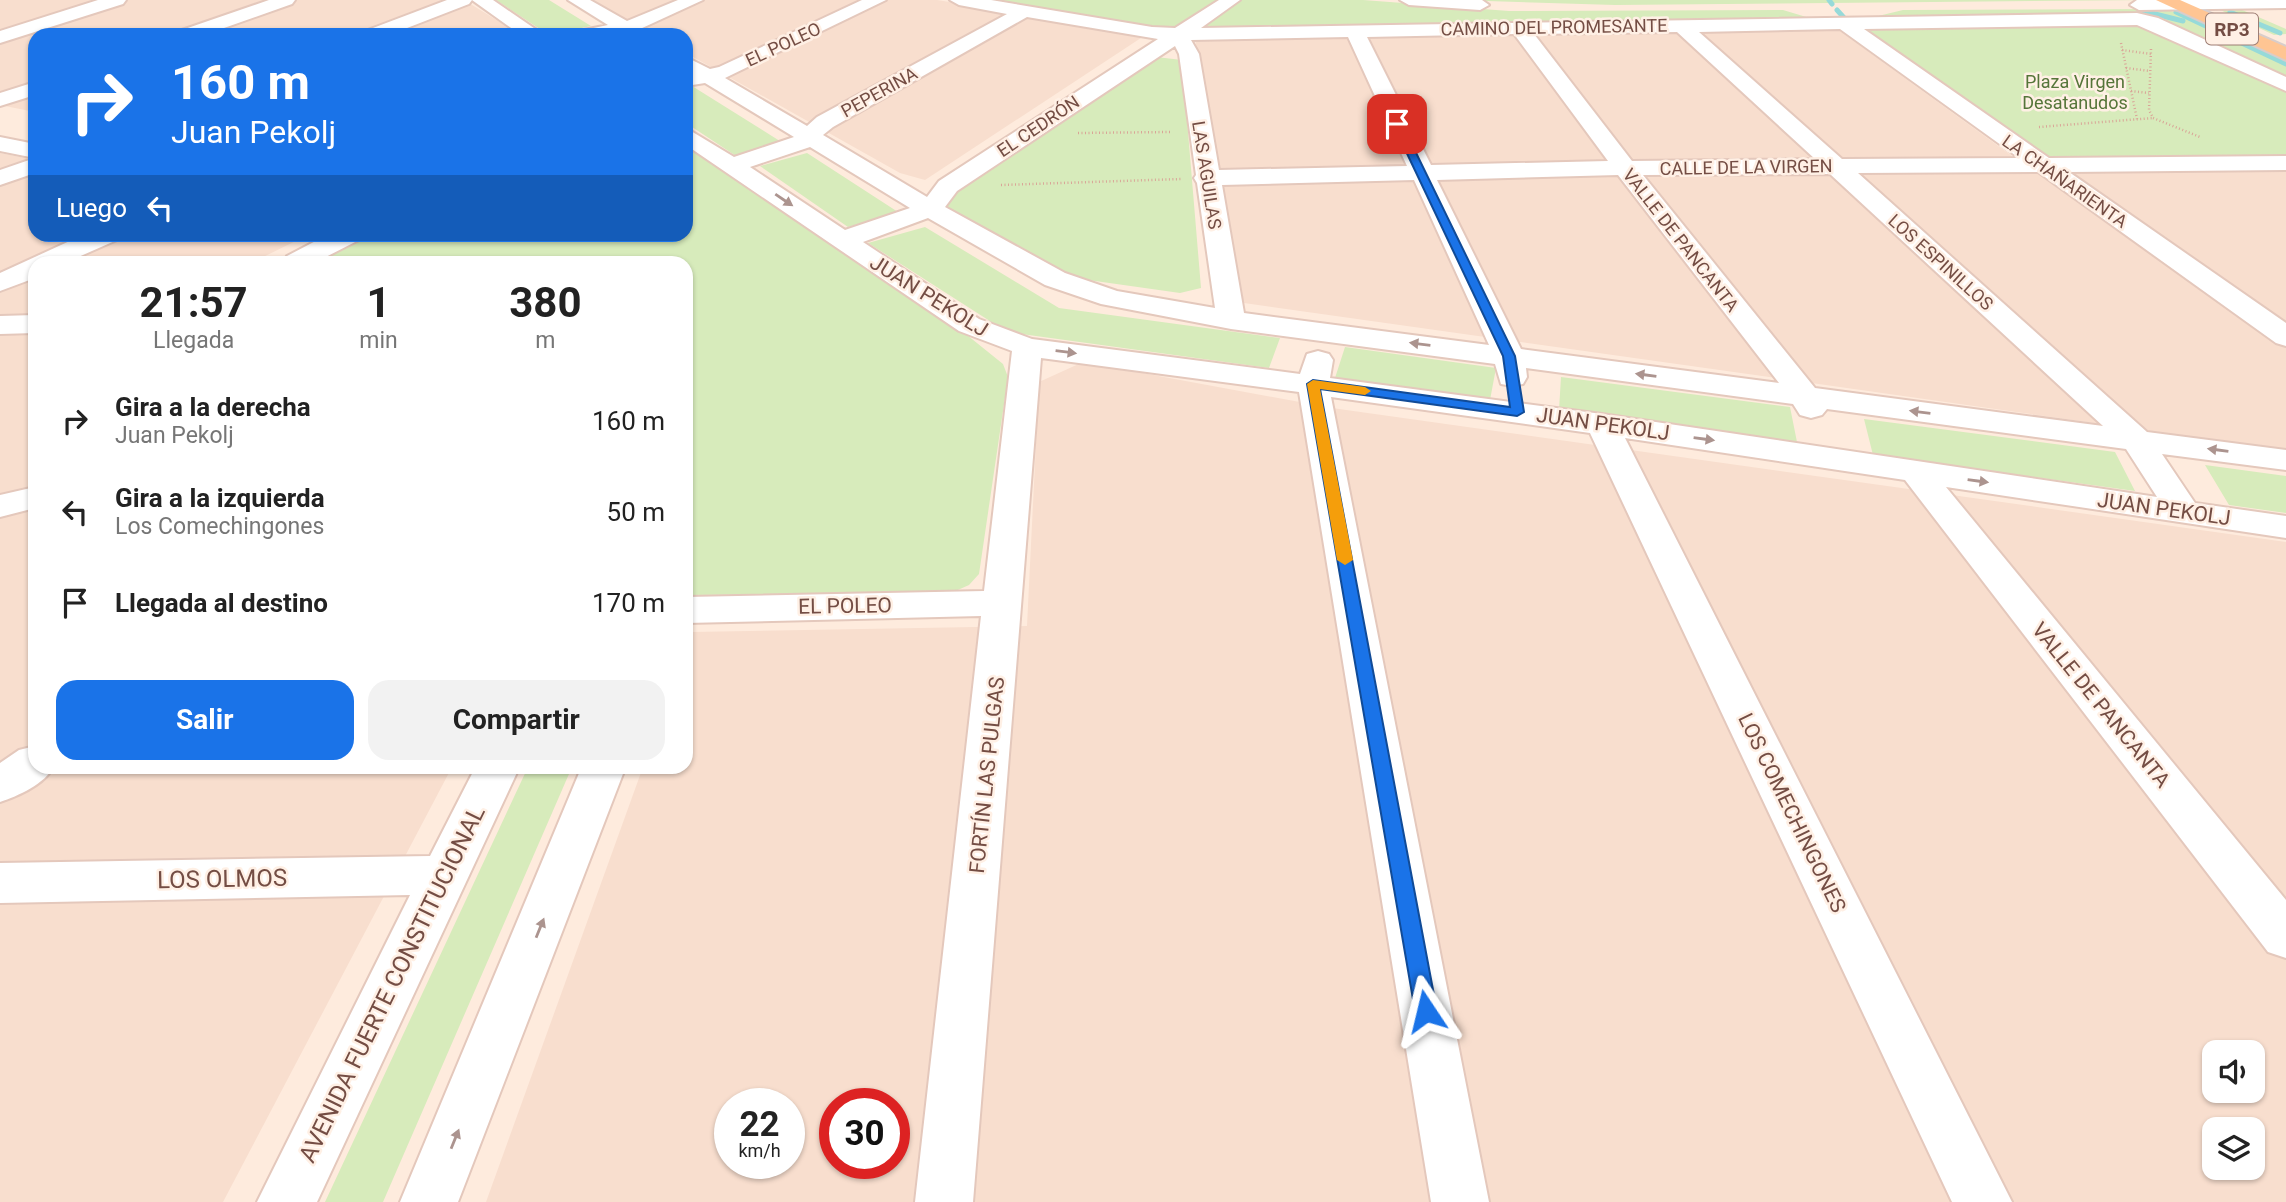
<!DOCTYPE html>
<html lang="es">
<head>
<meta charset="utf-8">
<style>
	body { margin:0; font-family:Roboto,sans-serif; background:#f2f2f2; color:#222; height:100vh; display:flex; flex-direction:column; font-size:26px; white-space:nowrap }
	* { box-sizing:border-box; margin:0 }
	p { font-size:23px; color:#767676 }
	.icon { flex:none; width:38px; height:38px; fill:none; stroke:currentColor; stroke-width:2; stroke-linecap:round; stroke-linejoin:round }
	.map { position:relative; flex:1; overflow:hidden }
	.sheet { position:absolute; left:28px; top:256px; width:665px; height:518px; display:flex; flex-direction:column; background:#fff; border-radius:21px; box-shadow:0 2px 5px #0004 }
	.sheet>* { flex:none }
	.hud { position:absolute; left:28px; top:28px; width:665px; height:214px; border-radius:21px; box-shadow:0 2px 5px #0004; background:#1a73e8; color:#fff; overflow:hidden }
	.fabs { position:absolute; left:2202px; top:1040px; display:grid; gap:14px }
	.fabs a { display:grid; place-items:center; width:63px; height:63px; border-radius:14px; background:#fff; box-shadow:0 2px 5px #0004; font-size:35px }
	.speed { position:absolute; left:714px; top:1088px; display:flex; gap:14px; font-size:35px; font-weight:700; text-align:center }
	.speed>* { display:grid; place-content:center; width:91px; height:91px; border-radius:50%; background:#fff; box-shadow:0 2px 5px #0004; line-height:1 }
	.speed small { font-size:18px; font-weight:400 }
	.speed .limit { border:10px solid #d22; background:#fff; color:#111 }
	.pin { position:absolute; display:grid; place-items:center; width:60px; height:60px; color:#fff; margin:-30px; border-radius:14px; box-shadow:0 4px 10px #0006 }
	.me { position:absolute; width:77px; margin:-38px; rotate:350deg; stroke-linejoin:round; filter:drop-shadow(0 0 5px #0008) }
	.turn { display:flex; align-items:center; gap:24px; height:147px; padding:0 28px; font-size:32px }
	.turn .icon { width:91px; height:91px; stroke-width:2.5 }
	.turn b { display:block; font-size:49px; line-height:60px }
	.then { display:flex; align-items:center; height:66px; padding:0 28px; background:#0003; gap:14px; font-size:26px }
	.eta { display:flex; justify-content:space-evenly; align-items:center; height:119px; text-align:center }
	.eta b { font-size:42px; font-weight:700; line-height:49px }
	.primary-button { display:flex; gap:14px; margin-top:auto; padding:14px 28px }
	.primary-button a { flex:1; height:80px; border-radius:21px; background:#1a73e8; color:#fff; font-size:28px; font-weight:700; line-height:80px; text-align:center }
	.primary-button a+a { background:#f2f2f2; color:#222 }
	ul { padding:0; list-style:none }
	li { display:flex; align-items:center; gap:21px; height:91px; padding:0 28px }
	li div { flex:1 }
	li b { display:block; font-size:26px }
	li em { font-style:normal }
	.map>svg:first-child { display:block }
	.residential { fill:#f8dece; fill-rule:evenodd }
	.green { fill:#d7ebbb }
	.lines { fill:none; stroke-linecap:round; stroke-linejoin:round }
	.stream { stroke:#96dad9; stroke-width:5 }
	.minor-casing { stroke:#e4c8bc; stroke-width:4 }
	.major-casing { stroke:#d8cdcb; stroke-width:4 }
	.path { stroke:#d9a597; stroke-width:2.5; stroke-dasharray:1 2.5; stroke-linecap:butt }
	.minor { fill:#fff; fill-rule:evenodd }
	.major { fill:#ffc593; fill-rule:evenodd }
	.oneway { fill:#ac948f }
	.route { fill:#1a73e8; stroke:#114b97; stroke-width:2 }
	.slow { fill:#f59e0b }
	.labels { text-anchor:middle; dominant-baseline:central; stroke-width:5; stroke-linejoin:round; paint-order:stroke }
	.far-street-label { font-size:18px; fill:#744d44; stroke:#fff0e5 }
	.far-park-label { font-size:18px; fill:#557539; stroke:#fff0e5 }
	.shield { fill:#fff0e5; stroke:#9e7e74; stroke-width:2 }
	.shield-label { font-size:19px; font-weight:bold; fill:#744d44 }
	.street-label { font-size:21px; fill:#744d44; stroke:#fff0e5 }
	.near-street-label { font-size:24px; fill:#744d44; stroke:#fff0e5 }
</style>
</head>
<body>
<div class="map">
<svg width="2286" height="1202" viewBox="0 0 2286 1202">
	<rect width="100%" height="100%" fill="#feebdd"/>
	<path class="residential" d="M 0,0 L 464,0 L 521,35 L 35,35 L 35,112 L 0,105 Z
		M 590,0 L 937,0 L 1147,34 L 925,180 L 900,173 L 686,53 L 686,35 L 653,35 Z
		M 1833,26 L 2030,169 L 2286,168 L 2286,450 L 1237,302 L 1195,38 Z
		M 0,153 L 35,160 L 35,234 L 308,235 L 253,262 L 35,262 L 35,766 L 452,767 L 223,1202 L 0,1202 Z
		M 1083,362 L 1332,408 L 2286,542 L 2286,1202 L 486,1202 L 643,767 L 686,766 L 686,647 L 691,632 L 1027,626 L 1039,382 ZM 2214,1052 L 2252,1052 L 2252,1090 L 2214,1090 ZM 730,1104 L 789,1104 L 789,1164 L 730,1164 ZM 835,1104 L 894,1104 L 894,1164 L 835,1164 ZM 2214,1129 L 2252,1129 L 2252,1167 L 2214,1167 Z"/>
	<path class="green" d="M 496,0 L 549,0 L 591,26 L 549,35 Z
		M 975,0 L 1219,0 L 1175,27 L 1161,29 Z
		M 1239,0 L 1363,0 L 1509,11 L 1783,10 L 1813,19 L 1210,28 L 1201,26 Z
		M 1456,0 L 2151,0 L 1615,5 Z
		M 2233,6 L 2286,29 L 2286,34 L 2274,35 L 2216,8 Z
		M 2157,9 L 2183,13 L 2286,59 L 2286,81 L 2148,17 L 1874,17 L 1903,10 Z
		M 2133,22 L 2286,90 L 2286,159 L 2048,159 L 1864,31 L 1870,28 Z
		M 1156,57 L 1182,60 L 1201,288 L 1180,293 L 1067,277 L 950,213 L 943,204 L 945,197 Z
		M 692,86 L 783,143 L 736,156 L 686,123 L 686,87 Z
		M 686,144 L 967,335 L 1003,364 L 1008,377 L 979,574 L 969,585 L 951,593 L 686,595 L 686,262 L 315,262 L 368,235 L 686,234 Z
		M 807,153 L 898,212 L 848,227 L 760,166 Z
		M 925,227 L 1059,308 L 1280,338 L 1269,368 L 1007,332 L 868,243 Z
		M 1345,347 L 1496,368 L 1490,400 L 1335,378 Z
		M 1561,377 L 1790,407 L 1797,442 L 1559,410 Z
		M 1864,419 L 2115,452 L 2135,491 L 1873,455 Z
		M 2205,465 L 2286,476 L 2286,513 L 2229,505 Z
		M 528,767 L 572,767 L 383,1202 L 325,1202 Z"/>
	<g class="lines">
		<path class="stream" d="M 1829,0 L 1832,4
			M 1837,10 L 1846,20
			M 2139,10 L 2183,21
			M 2176,12 L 2286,64
			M 2230,12 L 2280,33"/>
		<defs>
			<path id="minor" d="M 98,0 L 126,0 L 123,4 L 0,43 L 0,31 Z
				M 269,0 L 295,0 L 292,4 L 204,35 L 176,35 L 179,31 Z
				M 447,0 L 493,0 L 544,35 L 521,35 L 472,0 L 469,4 L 389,35 L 362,35 L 365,31 Z
				M 568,0 L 590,0 L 627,21 L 678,0 L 703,0 L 640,29 L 645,35 L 576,35 L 579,31 L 608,25 Z
				M 862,0 L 886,0 L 725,78 L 807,126 L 817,117 L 1007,14 L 959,5 L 950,0 L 991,0 L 1152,27 L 1175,28 L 1219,0 L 1240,0 L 1201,28 L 2137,13 L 2158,18 L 2286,77 L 2286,91 L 2137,25 L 1864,29 L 2049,158 L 2286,156 L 2286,170 L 2069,172 L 2286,323 L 2286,346 L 2276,343 L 2038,172 L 1858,173 L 2147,432 L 2286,450 L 2286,470 L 2162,454 L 2195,503 L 2286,516 L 2286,538 L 1946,487 L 2286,900 L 2286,958 L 2268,952 L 1905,480 L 1625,438 L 2012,1202 L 1952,1202 L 1590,433 L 1331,397 L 1489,1202 L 1431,1202 L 1299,392 L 1041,358 L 973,1202 L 915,1202 L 981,616 L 686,623 L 686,597 L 984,591 L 1012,351 L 959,331 L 686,145 L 686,128 L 734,157 L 794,137 L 705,83 L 686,86 L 686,76 L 691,74 L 686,72 L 686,57 L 710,69 L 719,67 ZM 1027,17 L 1158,39 L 939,181 L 927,197 L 823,135 L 833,127 ZM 1840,29 L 2019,158 L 1842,159 L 1699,32 ZM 1677,32 L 1815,159 L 1632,161 L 1534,34 ZM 1514,34 L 1608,161 L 1431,165 L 1367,37 ZM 1348,37 L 1407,166 L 1219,170 L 1199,54 L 1191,40 ZM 1175,46 L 1179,54 L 1196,175 L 1194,178 L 1197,183 L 1215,308 L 1117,291 L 1065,273 L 945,207 L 957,191 ZM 810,147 L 910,208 L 845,230 L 750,167 ZM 1830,174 L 2103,426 L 1815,388 L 1643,175 ZM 1618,175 L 1779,383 L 1521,349 L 1437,180 ZM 1414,180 L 1489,345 L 1244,313 L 1222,185 ZM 928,218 L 1045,285 L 1101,304 L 1231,329 L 1495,364 L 1501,384 L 1512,386 L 1523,384 L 1527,377 L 1526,368 L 1793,404 L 1800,415 L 1811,418 L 1822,415 L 1827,409 L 2126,449 L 2157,497 L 1602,414 L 1330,378 L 1333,360 L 1329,354 L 1318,351 L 1307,354 L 1300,374 L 1032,339 L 979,319 L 863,242 Z
				M 1400,0 L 1482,0 L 1489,5 L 1480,10 L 1409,5 Z
				M 2137,0 L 2286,0 L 2286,8 L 2139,10 L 2130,5 Z
				M 35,82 L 35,95 L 0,106 L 0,93 Z
				M 0,137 L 35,144 L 35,173 L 0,185 L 0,170 L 35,158 L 0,151 Z
				M 85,234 L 121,234 L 117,240 L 67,262 L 35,262 L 35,278 L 0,291 L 0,273 Z
				M 329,234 L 363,234 L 359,240 L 316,262 L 284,262 L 287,256 Z
				M 35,315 L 35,333 L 0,334 L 0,316 Z
				M 35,487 L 35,508 L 0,517 L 0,495 Z
				M 35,746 L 35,766 L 54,766 C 45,784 18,796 0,802 L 0,763 L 19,750 Z
				M 476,766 L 520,766 L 317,1202 L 257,1202 L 410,895 L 0,903 L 0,863 L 430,856 Z
				M 582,766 L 626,766 L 458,1202 L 400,1202 Z"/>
			<path id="major" d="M 2156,0 L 2180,0 L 2286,47 L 2286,60 Z"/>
		</defs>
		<use href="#minor" class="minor-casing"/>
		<use href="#major" class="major-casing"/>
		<path class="path" d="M 2121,43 L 2137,119
			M 2151,49 L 2149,110 L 2153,118 L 2200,137
			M 2122,50 L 2151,54
			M 2126,68 L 2150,71
			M 2131,91 L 2149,93
			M 2039,127 L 2153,118
			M 1078,133 L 1171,132
			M 1001,185 L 1181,179"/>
		<use href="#minor" class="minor"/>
		<use href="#major" class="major"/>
	</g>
	<defs><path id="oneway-solid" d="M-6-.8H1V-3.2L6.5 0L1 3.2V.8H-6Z" transform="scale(1.75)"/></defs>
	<g class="oneway">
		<use href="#oneway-solid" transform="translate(784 200) rotate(34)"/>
		<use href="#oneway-solid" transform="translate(1420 344) rotate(-173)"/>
		<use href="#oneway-solid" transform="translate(1066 352) rotate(7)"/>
		<use href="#oneway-solid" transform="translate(1646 375) rotate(-172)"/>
		<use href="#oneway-solid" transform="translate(1920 412) rotate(-173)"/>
		<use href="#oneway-solid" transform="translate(1704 439) rotate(8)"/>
		<use href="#oneway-solid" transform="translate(2218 450) rotate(-172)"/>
		<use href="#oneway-solid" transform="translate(1978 481) rotate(8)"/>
		<use href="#oneway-solid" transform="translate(540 928) rotate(-68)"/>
		<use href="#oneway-solid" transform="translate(455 1139) rotate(-68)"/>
	</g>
	<path class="route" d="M 1397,121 L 1402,124 L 1515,356 L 1524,412 L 1517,416 L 1320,389 L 1437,1011 L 1434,1018 L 1426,1021 L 1418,1018 L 1415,1011 L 1307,384 L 1313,380 L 1510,407 L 1503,356 L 1393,124 Z"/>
	<path class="slow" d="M 1313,380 L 1365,387 L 1371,391 L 1365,395 L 1320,389 L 1353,560 L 1345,565 L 1337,560 L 1307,384 Z"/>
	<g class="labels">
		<g class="far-street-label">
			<text transform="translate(1554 27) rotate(-1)">CAMINO DEL PROMESANTE</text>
			<text transform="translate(783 44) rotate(-25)">EL POLEO</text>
			<text transform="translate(879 92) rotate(-29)">PEPERINA</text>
			<text transform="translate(1038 126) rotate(-34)">EL CEDRÓN</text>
			<text transform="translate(1746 167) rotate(-1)">CALLE DE LA VIRGEN</text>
			<text transform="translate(1207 175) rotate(81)">LAS AGUILAS</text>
			<text transform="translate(2065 181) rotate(35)">LA CHAÑARIENTA</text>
			<text transform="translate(1681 240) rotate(52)">VALLE DE PANCANTA</text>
			<text transform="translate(1941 262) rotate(42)">LOS ESPINILLOS</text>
		</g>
		<g class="far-park-label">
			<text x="2075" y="81">Plaza Virgen<tspan x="2075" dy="21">Desatanudos</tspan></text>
		</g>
		<rect class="shield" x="2206" y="13.5" width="52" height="31" rx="5"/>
		<g class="shield-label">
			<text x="2232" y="29">RP3</text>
		</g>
		<g class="street-label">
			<text transform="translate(929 296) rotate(32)">JUAN PEKOLJ</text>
			<text transform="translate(1603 424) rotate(8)">JUAN PEKOLJ</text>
			<text transform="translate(2164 509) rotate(8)">JUAN PEKOLJ</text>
			<text transform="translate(845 606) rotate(-1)">EL POLEO</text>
			<text transform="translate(2101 705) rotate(51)">VALLE DE PANCANTA</text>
			<text transform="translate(987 775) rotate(-84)">FORTÍN LAS PULGAS</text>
			<text transform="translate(1792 813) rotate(64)">LOS COMECHINGONES</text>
		</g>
		<g class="near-street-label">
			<text transform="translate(222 879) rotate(-1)">LOS OLMOS</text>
			<text transform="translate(392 984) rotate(-64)">AVENIDA FUERTE CONSTITUCIONAL</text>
		</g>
	</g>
</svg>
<div class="fabs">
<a><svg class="icon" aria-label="sound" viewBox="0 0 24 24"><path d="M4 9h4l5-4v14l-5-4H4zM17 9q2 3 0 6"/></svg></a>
<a><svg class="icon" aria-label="layers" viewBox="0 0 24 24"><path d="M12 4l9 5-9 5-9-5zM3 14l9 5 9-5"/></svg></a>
</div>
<div class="speed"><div>22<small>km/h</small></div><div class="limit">30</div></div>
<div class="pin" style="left:1397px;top:124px;background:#d93025"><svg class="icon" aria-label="arrive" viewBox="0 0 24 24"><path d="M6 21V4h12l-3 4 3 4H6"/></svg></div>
<svg class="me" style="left:1426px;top:1011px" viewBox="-20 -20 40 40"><path d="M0-17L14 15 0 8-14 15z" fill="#1a73e8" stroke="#fff" stroke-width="4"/></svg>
<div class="hud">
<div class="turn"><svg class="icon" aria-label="right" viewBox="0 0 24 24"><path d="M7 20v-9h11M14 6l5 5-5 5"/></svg><div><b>160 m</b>Juan Pekolj</div></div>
<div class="then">Luego<svg class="icon" aria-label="left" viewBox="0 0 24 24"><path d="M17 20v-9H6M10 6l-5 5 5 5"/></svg></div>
</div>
<section class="sheet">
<div class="eta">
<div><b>21:57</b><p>Llegada</p></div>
<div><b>1</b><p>min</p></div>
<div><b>380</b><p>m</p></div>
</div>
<ul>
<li><svg class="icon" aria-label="right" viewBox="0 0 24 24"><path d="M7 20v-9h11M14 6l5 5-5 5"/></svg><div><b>Gira a la derecha</b><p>Juan Pekolj</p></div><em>160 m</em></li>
<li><svg class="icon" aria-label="left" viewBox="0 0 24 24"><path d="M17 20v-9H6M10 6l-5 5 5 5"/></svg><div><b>Gira a la izquierda</b><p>Los Comechingones</p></div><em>50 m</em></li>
<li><svg class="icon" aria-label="arrive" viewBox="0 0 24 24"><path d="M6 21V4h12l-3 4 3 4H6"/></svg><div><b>Llegada al destino</b></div><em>170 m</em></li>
</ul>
<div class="primary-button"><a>Salir</a><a>Compartir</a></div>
</section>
</div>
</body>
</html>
